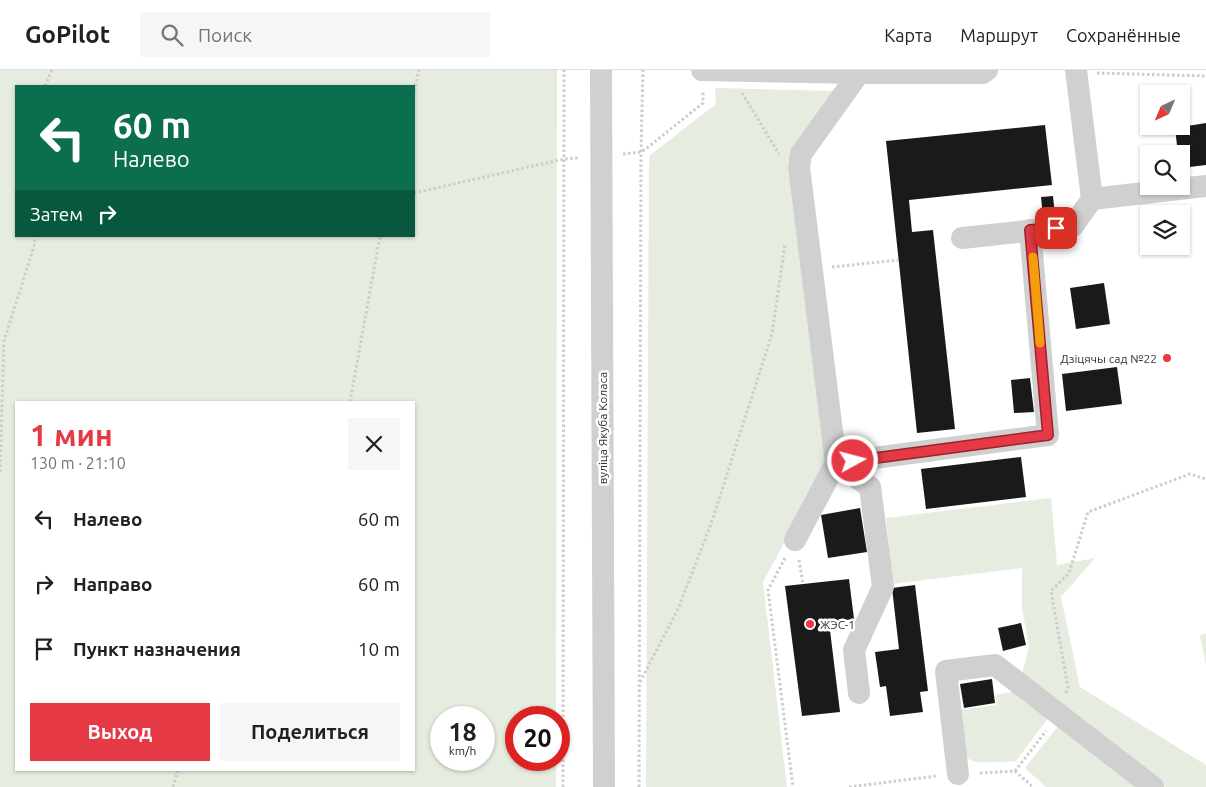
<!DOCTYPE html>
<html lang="ru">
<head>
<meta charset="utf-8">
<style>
	body { margin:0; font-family:Ubuntu,sans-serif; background:#f6f6f6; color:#202124; height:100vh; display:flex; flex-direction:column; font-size:19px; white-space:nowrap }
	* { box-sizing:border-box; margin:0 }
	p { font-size:16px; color:#757577 }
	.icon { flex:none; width:28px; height:28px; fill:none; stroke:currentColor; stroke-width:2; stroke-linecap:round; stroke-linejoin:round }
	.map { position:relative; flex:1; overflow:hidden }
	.drawer { position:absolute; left:15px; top:331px; width:400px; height:370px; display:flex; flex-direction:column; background:#fff; border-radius:0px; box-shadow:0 1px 4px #0004 }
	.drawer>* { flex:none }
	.hud { position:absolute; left:15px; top:15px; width:400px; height:152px; border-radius:0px; box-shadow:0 1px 4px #0004; background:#0b6e4f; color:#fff; overflow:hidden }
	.needle { width:32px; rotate:224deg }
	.tools { position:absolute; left:1140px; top:15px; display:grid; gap:10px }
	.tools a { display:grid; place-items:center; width:50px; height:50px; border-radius:0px; background:#fff; box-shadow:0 1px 4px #0004; font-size:25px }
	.speed { position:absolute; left:430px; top:636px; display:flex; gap:10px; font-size:25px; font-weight:700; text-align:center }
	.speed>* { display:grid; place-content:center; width:65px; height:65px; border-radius:50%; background:#fff; box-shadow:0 1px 4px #0004; line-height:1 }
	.speed small { font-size:12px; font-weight:400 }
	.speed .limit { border:8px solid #d22; background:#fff; color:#111 }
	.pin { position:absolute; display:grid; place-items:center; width:42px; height:42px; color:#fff; margin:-21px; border-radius:10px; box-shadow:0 2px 8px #0006 }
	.me { position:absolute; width:55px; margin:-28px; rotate:83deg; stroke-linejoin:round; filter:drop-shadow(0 0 4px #0008) }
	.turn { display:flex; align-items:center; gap:18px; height:105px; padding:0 15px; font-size:22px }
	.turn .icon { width:65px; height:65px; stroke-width:2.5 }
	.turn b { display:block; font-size:35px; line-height:42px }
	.then { display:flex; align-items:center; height:48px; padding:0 15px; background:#0003; gap:10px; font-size:19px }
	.round { display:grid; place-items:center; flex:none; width:52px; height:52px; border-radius:0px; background:#f6f6f6 }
	.summary { display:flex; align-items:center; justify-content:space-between; height:85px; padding:0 15px }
	h1 { font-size:30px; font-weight:700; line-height:38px; color:#e63946 }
	.action { display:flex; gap:10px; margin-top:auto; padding:10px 15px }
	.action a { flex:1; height:58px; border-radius:0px; background:#e63946; color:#fff; font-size:20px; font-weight:700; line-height:58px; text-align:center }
	.action a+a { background:#f6f6f6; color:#202124 }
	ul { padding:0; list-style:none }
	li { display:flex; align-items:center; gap:15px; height:65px; padding:0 15px }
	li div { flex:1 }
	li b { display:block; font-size:19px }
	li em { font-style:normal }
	header { display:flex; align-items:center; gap:30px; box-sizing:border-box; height:70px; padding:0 25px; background:#fff; border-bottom:1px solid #e0e0e0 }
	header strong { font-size:24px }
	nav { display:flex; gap:28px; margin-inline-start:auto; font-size:18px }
	.search { width:350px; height:45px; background:#f6f6f6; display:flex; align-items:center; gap:12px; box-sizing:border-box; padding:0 18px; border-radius:0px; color:#757577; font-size:19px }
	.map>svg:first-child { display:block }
	.green { fill:#e6ecdf; fill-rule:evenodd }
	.building { fill:#1a1a1a }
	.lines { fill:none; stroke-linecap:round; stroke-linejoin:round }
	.path { stroke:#cdcdcd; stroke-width:3; stroke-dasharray:2.5 2.5; stroke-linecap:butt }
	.minor { stroke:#d0d0d0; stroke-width:22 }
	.route-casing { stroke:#96252e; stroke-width:12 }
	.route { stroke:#e63946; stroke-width:9 }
	.slow { stroke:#f59e0b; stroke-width:9 }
	.poi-dot { fill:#e63946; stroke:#fff; stroke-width:2 }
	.labels { text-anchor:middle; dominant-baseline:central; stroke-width:5; stroke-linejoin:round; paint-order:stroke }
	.poi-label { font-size:12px; fill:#333; stroke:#fff; text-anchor:end }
	.street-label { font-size:12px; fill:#333; stroke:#fff }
</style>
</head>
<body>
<header>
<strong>GoPilot</strong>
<div class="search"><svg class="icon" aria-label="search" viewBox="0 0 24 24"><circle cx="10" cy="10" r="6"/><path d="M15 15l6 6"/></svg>Поиск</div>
<nav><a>Карта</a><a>Маршрут</a><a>Сохранённые</a></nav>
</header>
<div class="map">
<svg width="1206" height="717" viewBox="0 0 1206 717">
	<rect width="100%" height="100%" fill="#fff"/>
	<path class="green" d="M 0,0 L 557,0 L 556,647 L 516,648 L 516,690 L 556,690 L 556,717 L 0,717 ZM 16,16 L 414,16 L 414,166 L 16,166 ZM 16,332 L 414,332 L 414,700 L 16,700 ZM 441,648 L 484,648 L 484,690 L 441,690 Z
		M 715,18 L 837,21 L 788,91 L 826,395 L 763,512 L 787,717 L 646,717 L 649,86 L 716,34 Z
		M 1051,428 L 1057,495 L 1095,488 L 1061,527 L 1080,617 L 1206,695 L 1206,717 L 1165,717 L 1021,608 L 1029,576 L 1022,539 L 1022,498 L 892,514 L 886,448 Z
		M 1206,564 L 1206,595 L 1200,565 Z
		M 1013,622 L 1048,648 L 1016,691 C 957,694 965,697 958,640 L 997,635 L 995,625 Z
		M 1059,655 L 1140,717 L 1046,717 L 1025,698 Z"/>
	<path class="building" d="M 1206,53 L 1206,95 L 1181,98 L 1181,84 L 1178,84 L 1175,58 Z
		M 1045,55 L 1052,115 L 909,130 L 912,162 L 933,160 L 955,359 L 917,363 L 886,71 Z
		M 1053,126 L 1055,146 L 1043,147 L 1041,127 Z
		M 1104,213 L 1110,254 L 1076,259 L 1070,218 Z
		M 1117,297 L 1122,334 L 1066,341 L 1062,304 Z
		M 1030,308 L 1034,342 L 1014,343 L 1011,310 Z
		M 1021,387 L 1026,427 L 926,439 L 921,399 Z
		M 860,438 L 867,482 L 828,488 L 821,445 Z
		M 849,509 L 854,549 L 829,552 L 840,642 L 802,646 L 785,516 Z
		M 915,515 L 928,621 L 920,622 L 923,642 L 890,646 L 886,616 L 880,617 L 875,582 L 899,579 L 892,518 Z
		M 1021,553 L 1026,575 L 1003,581 L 998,558 Z
		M 992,609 L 995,633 L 964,638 L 960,614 Z"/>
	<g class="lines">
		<path class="path" d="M 1097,3 L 1206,6
			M 45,16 L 52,0
			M 414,21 L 419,0
			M 742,23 L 779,84
			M 623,84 L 641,82 L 647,78 L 703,33 L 703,22
			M 414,123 L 564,89 L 579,88
			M 832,197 L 898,190
			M 350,332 L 380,166
			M 0,402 L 4,271 L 35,173 L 34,166
			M 785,488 L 768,520 L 793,717
			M 799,490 L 803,514
			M 640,612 L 678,539 L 711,454 L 772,264 L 785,174
			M 1066,623 L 1068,618 L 1051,521 L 1069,503 L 1088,442 L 1190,404 L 1206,409
			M 1015,701 L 1046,661
			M 980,703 L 1015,701 L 1033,717
			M 173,717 L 178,700
			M 563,717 L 564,0
			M 639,717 L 641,82 L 643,0
			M 849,717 L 936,706"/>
		<path class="minor" d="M 601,0 L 604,717
			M 702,0 L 859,3 L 983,3 L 987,0
			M 1076,0 L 1092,129 L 1206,116
			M 962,168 L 1073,156 L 1092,129
			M 836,393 L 1048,365 L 1030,160
			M 836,393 L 870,417 L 883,517 L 854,580 L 859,623
			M 795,470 L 836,393 L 799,97 L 801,84 L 859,3
			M 958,704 L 946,601 L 995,595 L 1153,717"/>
	</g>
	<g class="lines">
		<defs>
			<path id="route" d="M 853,391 L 1048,365 L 1030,160 L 1056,158"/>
		</defs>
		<use href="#route" class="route-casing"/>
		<use href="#route" class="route"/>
		<path class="slow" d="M 1033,187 L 1040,273"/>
	</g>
	<g class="poi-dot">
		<circle cx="1167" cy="288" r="5"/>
		<circle cx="810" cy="554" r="5"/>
	</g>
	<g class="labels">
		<g class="poi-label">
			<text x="1157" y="288">Дзіцячы сад №22</text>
			<text x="820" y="554" text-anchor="start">ЖЭС-1</text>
		</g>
		<g class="street-label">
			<text transform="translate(602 358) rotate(-90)">вуліца Якуба Коласа</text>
		</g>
	</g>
</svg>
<div class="tools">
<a><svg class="needle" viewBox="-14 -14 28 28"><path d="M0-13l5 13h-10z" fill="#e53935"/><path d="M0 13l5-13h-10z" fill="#757577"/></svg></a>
<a><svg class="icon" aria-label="search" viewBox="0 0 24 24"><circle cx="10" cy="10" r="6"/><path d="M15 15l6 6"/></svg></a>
<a><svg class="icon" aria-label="layers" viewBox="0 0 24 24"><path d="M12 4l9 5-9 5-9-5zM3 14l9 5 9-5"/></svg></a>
</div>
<div class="speed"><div>18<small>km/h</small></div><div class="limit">20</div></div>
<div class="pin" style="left:1056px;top:158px;background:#d93025"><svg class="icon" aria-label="arrive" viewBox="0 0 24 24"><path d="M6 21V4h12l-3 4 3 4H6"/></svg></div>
<svg class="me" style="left:853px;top:391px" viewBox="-20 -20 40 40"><circle r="17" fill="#e63946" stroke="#fff" stroke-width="3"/><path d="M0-11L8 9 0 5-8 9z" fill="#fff"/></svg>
<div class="hud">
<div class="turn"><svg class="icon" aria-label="left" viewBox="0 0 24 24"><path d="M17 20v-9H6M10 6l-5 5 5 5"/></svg><div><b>60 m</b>Налево</div></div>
<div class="then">Затем<svg class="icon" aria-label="right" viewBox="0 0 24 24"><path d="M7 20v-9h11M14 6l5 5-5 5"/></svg></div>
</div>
<section class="drawer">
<div class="summary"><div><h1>1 мин</h1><p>130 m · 21:10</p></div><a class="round"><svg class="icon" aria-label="close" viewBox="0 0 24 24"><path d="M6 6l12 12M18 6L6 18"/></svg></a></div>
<ul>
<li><svg class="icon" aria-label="left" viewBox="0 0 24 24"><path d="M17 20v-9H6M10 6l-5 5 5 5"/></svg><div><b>Налево</b></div><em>60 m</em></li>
<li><svg class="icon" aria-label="right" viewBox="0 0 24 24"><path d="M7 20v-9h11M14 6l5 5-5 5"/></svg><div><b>Направо</b></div><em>60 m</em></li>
<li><svg class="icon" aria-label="arrive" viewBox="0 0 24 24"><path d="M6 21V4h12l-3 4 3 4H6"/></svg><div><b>Пункт назначения</b></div><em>10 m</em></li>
</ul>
<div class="action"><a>Выход</a><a>Поделиться</a></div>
</section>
</div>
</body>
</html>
